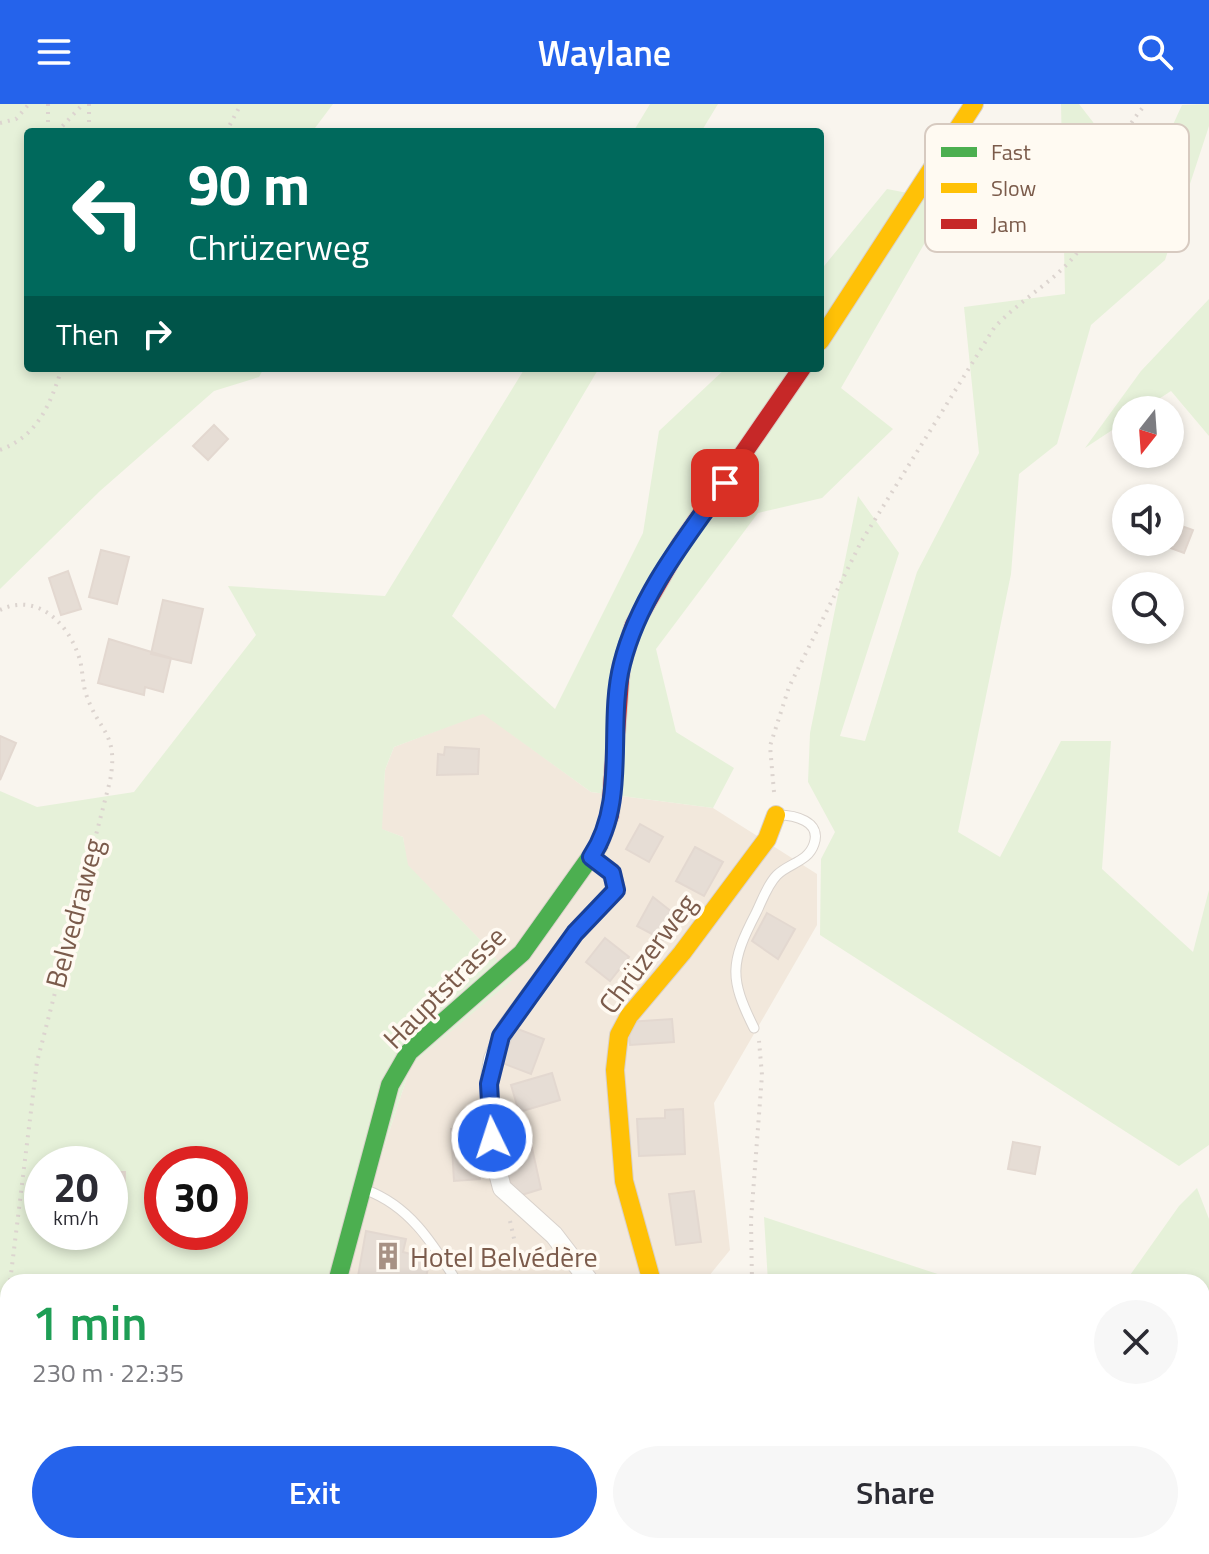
<!DOCTYPE html>
<html lang="en">
<head>
<meta charset="utf-8">
<style>
	body { margin:0; font-family:"Titillium Web",sans-serif; background:#f7f7f7; color:#2b2b33; height:100vh; display:flex; flex-direction:column; font-size:30px; white-space:nowrap }
	* { box-sizing:border-box; margin:0 }
	p { font-size:26px; color:#7c7c81 }
	.icon { flex:none; width:44px; height:44px; fill:none; stroke:currentColor; stroke-width:2; stroke-linecap:round; stroke-linejoin:round }
	.map { position:relative; flex:1; overflow:hidden }
	.side { position:absolute; left:0px; top:1170px; width:1210px; height:280px; display:flex; flex-direction:column; background:#fff; border-radius:24px 24px 0 0; box-shadow:0 4px 12px #0003 }
	.side>* { flex:none }
	.top-card { position:absolute; left:24px; top:24px; width:800px; height:244px; border-radius:8px; box-shadow:0 4px 12px #0003; background:#00695c; color:#fff; overflow:hidden }
	.needle { width:52px; rotate:197deg }
	.controls { position:absolute; left:1112px; top:292px; display:grid; gap:16px }
	.controls a { display:grid; place-items:center; width:72px; height:72px; border-radius:50%; background:#fff; box-shadow:0 4px 12px #0003; font-size:40px }
	.speed { position:absolute; left:24px; top:1042px; display:flex; gap:16px; font-size:40px; font-weight:700; text-align:center }
	.speed>* { display:grid; place-content:center; width:104px; height:104px; border-radius:50%; background:#fff; box-shadow:0 4px 12px #0003; line-height:1 }
	.speed small { font-size:20px; font-weight:400 }
	.speed .limit { border:12px solid #d22; background:#fff; color:#111 }
	.pin { position:absolute; display:grid; place-items:center; width:68px; height:68px; color:#fff; margin:-34px; border-radius:16px; box-shadow:0 4px 12px #0006 }
	.me { position:absolute; width:88px; margin:-44px; rotate:356deg; stroke-linejoin:round; filter:drop-shadow(0 0 6px #0008) }
	.turn { display:flex; align-items:center; gap:28px; height:168px; padding:0 32px; font-size:36px }
	.turn .icon { width:104px; height:104px; stroke-width:2.5 }
	.turn b { display:block; font-size:56px; line-height:68px }
	.then { display:flex; align-items:center; height:76px; padding:0 32px; background:#0003; gap:16px; font-size:30px }
	.round { display:grid; place-items:center; flex:none; width:84px; height:84px; border-radius:42px; background:#f7f7f7 }
	.head { display:flex; align-items:center; justify-content:space-between; height:136px; padding:0 32px }
	h1 { font-size:48px; font-weight:600; line-height:60px; color:#1e9e55 }
	.action { display:flex; gap:16px; margin-top:auto; padding:16px 32px }
	.action a { flex:1; height:92px; border-radius:48px; background:#2563eb; color:#fff; font-size:32px; font-weight:600; line-height:92px; text-align:center }
	.action a+a { background:#f7f7f7; color:#2b2b33 }
	header { display:flex; justify-content:space-between; align-items:center; height:104px; padding:0 32px; background:#2563eb; color:#fff; font-size:36px; font-weight:600 }
	.map>svg:first-child { display:block }
	.residential { fill:#f2e8dc }
	.green { fill:#e6f1d9; fill-rule:evenodd }
	.building { fill:#e6ddd5; stroke:#e3d8d0; stroke-width:2 }
	.lines { fill:none; stroke-linecap:round; stroke-linejoin:round }
	.lane-casing { stroke:#d9d2cc; stroke-width:11 }
	.street-casing { stroke:#d9d2cc; stroke-width:20 }
	.fast-casing { stroke:#d9d1ca; stroke-width:20 }
	.slow-casing { stroke:#d9d1ca; stroke-width:20 }
	.jam-casing { stroke:#d9d1ca; stroke-width:20 }
	.path { stroke:#dcd4cf; stroke-width:4; stroke-dasharray:2 6; stroke-linecap:butt }
	.lane { stroke:#fefefc; stroke-width:9 }
	.street { stroke:#fefefc; stroke-width:18 }
	.fast { stroke:#4caf50; stroke-width:18 }
	.slow { stroke:#ffc107; stroke-width:18 }
	.jam { stroke:#c62828; stroke-width:18 }
	.route-casing { stroke:#184099; stroke-width:20 }
	.route { stroke:#2563eb; stroke-width:14 }
	.labels { text-anchor:middle; dominant-baseline:central; stroke-width:7; stroke-linejoin:round; paint-order:stroke }
	.street-label { font-size:28px; fill:#7b5b4b; stroke:#fffaf2 }
	.poi-label { font-size:28px; fill:#7b5b4b; stroke:#fffaf2; text-anchor:start }
	.key { fill:#fffaf2; stroke:#d7cac0; stroke-width:2 }
	.key-label { font-size:22px; fill:#7b5b4b }
</style>
</head>
<body>
<header><svg class="icon" aria-label="menu" viewBox="0 0 24 24"><path d="M4 6h16M4 12h16M4 18h16"/></svg>Waylane<svg class="icon" aria-label="search" viewBox="0 0 24 24"><circle cx="10" cy="10" r="6"/><path d="M15 15l6 6"/></svg></header>
<div class="map">
<svg width="1209" height="1450" viewBox="0 0 1209 1450">
	<rect width="100%" height="100%" fill="#f9f5ee"/>
	<path class="residential" d="M 483,609 L 591,688 L 713,704 L 817,770 L 817,821 L 714,999 L 730,1146 L 704,1178 L 340,1178 L 411,961 L 489,845 L 407,761 L 403,733 L 381,725 L 385,666 L 394,643 Z
		M 121,1442 L 399,1442 L 400,1450 L 124,1450 Z"/>
	<path class="green" d="M 0,0 L 333,0 L 312,28 L 28,28 L 28,264 L 264,264 L 259,273 L 214,287 L 100,387 L 0,485 Z
		M 650,0 L 718,0 L 701,28 L 633,28 Z
		M 1061,0 L 1079,0 L 1144,84 L 1182,1 L 1209,0 L 1209,22 L 1165,156 L 1091,221 L 1057,340 L 1019,370 L 1011,470 L 958,728 L 1000,753 L 1061,637 L 1111,637 L 1102,765 L 1193,848 L 1209,786 L 1209,1041 L 1179,1062 L 820,831 L 821,755 L 835,728 L 808,678 L 810,629 L 858,392 L 899,449 L 840,632 L 865,637 L 917,468 L 979,349 L 964,203 L 1065,190 Z
		M 887,85 L 949,97 L 841,284 L 893,325 L 822,394 L 758,409 L 656,545 L 676,628 L 734,664 L 713,704 L 591,688 L 483,610 L 394,643 L 385,666 L 382,725 L 403,733 L 408,761 L 489,845 L 512,876 L 411,961 L 340,1178 L 8,1178 L 8,1442 L 121,1442 L 124,1450 L 0,1450 L 0,687 L 37,703 L 134,688 L 256,531 L 228,482 L 385,492 L 525,264 L 599,264 L 452,512 L 555,605 L 643,429 L 659,327 L 726,264 L 820,264 L 820,167 ZM 42,1060 L 110,1060 L 110,1128 L 42,1128 ZM 162,1060 L 230,1060 L 230,1128 L 162,1128 Z
		M 1209,195 L 1209,332 L 1171,287 L 1142,306 L 1126,306 L 1126,317 L 1085,344 L 1141,267 Z
		M 1197,1084 L 1209,1115 L 1209,1450 L 400,1450 L 399,1442 L 1202,1442 L 1202,1178 L 1118,1178 L 1128,1174 L 1179,1102 Z
		M 764,1113 L 962,1178 L 768,1178 Z"/>
	<path class="building" d="M 214,321 L 228,335 L 208,356 L 193,342 Z
		M 1173,419 L 1193,426 L 1184,449 L 1165,442 L 1170,438 Z
		M 101,446 L 129,453 L 117,500 L 89,493 Z
		M 68,467 L 81,505 L 61,511 L 49,474 Z
		M 163,496 L 203,505 L 191,559 L 151,550 Z
		M 109,535 L 171,554 L 163,588 L 145,583 L 144,591 L 98,579 Z
		M 0,632 L 16,639 L 0,676 Z
		M 445,643 L 479,645 L 478,670 L 437,671 L 438,650 L 444,651 Z
		M 640,720 L 663,733 L 649,758 L 626,745 Z
		M 695,743 L 723,758 L 704,792 L 676,777 Z
		M 653,793 L 677,812 L 663,836 L 637,822 Z
		M 767,809 L 795,825 L 778,855 L 752,837 Z
		M 605,834 L 629,853 L 610,877 L 586,858 Z
		M 672,915 L 674,938 L 630,941 L 628,918 Z
		M 510,922 L 544,935 L 531,970 L 497,957 Z
		M 552,969 L 560,996 L 519,1008 L 511,981 Z
		M 683,1005 L 685,1050 L 639,1052 L 637,1015 L 665,1014 L 665,1006 Z
		M 526,1014 L 532,1038 L 501,1046 L 495,1022 Z
		M 485,1023 L 486,1050 L 479,1051 L 480,1075 L 454,1077 L 451,1025 Z
		M 1013,1038 L 1040,1043 L 1035,1070 L 1008,1065 Z
		M 532,1044 L 541,1085 L 515,1093 L 502,1054 Z
		M 110,1068 L 125,1068 L 124,1098 L 110,1097 Z
		M 694,1087 L 701,1138 L 676,1141 L 669,1090 Z
		M 366,1127 L 406,1135 L 403,1148 L 430,1155 L 425,1178 L 357,1178 Z
		M 195,1442 L 230,1442 L 229,1450 L 194,1450 Z"/>
	<g class="lines">
		<defs>
			<path id="lane" d="M 754,924 C 729,874 730,859 756,809 C 762,797 767,781 777,771 C 789,759 808,758 814,740 C 822,717 794,711 778,711
				M 366,1086 C 410,1102 433,1140 457,1178
				M 238,1442 L 239,1450
				M 310,1442 L 313,1450"/>
			<path id="street" d="M 590,1178 L 554,1131 L 502,1084 L 495,1058 L 489,980 L 493,955 L 506,924 L 575,829 L 616,786 L 612,769 L 591,753"/>
			<path id="fast" d="M 337,1178 L 390,981 L 409,948 L 522,849 L 599,741"/>
			<path id="slow" d="M 820,237 L 974,0
				M 652,1178 L 624,1077 L 615,966 L 619,931 L 629,912 L 682,849 L 767,735 L 776,711
				M 472,1442 L 473,1450"/>
			<path id="jam" d="M 599,741 L 610,711 L 621,563 L 634,521 L 680,441 L 802,264"/>
		</defs>
		<use href="#lane" class="lane-casing"/>
		<use href="#street" class="street-casing"/>
		<use href="#fast" class="fast-casing"/>
		<use href="#slow" class="slow-casing"/>
		<use href="#jam" class="jam-casing"/>
		<path class="path" d="M 48,0 L 48,28
			M 89,0 L 89,28
			M 0,19 L 16,15 L 29,0
			M 57,28 L 83,0
			M 102,28 L 103,28
			M 226,28 L 241,0
			M 0,346 C 39,331 50,300 62,264
			M 0,506 C 37,488 68,519 79,553 C 83,565 82,578 86,590 C 99,629 119,628 110,677 L 37,958 L 10,1178
			M 774,688 L 770,642 L 789,583 L 861,438 L 994,224 C 1021,194 1062,174 1084,139 C 1115,91 1104,46 1146,0
			M 510,1117 L 524,1178
			M 752,1178 L 751,1116 L 762,971 L 759,937
			M 86,1442 L 88,1450
			M 819,1442 L 822,1450
			M 533,1450 L 534,1442"/>
		<use href="#lane" class="lane"/>
		<use href="#street" class="street"/>
		<use href="#fast" class="fast"/>
		<use href="#slow" class="slow"/>
		<use href="#jam" class="jam"/>
	</g>
	<g class="lines">
		<defs>
			<path id="route" d="M 492,1034 L 489,980 L 501,932 L 575,829 L 616,786 L 612,769 L 591,753 C 629,696 606,622 622,560 C 639,492 685,435 725,379"/>
		</defs>
		<use href="#route" class="route-casing"/>
		<use href="#route" class="route"/>
	</g>
	<defs>
		<symbol id="building-bare" viewBox="-9 -9 18 18"><path d="M-4-6H4V6H1V3H-1V6H-4ZM-2.5-4.3h1.7v1.8h-1.7ZM.8-4.3h1.7v1.8H.8ZM-2.5-1h1.7V.8h-1.7ZM.8-1h1.7V.8H.8Z" fill="#a79184" stroke="#fffaf2" stroke-width="2.5" paint-order="stroke"/></symbol>
	</defs>
	<g fill-rule="evenodd">
		<use href="#building-bare" x="368" y="1132" width="40" height="40"/>
	</g>
	<g class="labels">
		<g class="street-label">
			<text transform="translate(74 809) rotate(-75)">Belvedraweg</text>
			<text transform="translate(647 849) rotate(-53)">Chrüzerweg</text>
			<text transform="translate(444 883) rotate(-45)">Hauptstrasse</text>
		</g>
		<g class="poi-label">
			<text x="410" y="1152">Hotel Belvédère</text>
		</g>
	</g>
	<rect x="925" y="20" width="264" height="128" rx="12" class="key"/>
	<rect x="941" y="43" width="36" height="10" fill="#4caf50"/>
	<rect x="941" y="79" width="36" height="10" fill="#ffc107"/>
	<rect x="941" y="115" width="36" height="10" fill="#c62828"/>
	<g class="key-label">
		<text x="991" y="56">Fast</text>
		<text x="991" y="92">Slow</text>
		<text x="991" y="128">Jam</text>
	</g>
</svg>
<div class="controls">
<a><svg class="needle" viewBox="-14 -14 28 28"><path d="M0-13l5 13h-10z" fill="#e53935"/><path d="M0 13l5-13h-10z" fill="#7c7c81"/></svg></a>
<a><svg class="icon" aria-label="sound" viewBox="0 0 24 24"><path d="M4 9h4l5-4v14l-5-4H4zM17 9q2 3 0 6"/></svg></a>
<a><svg class="icon" aria-label="search" viewBox="0 0 24 24"><circle cx="10" cy="10" r="6"/><path d="M15 15l6 6"/></svg></a>
</div>
<div class="speed"><div>20<small>km/h</small></div><div class="limit">30</div></div>
<div class="pin" style="left:725px;top:379px;background:#d93025"><svg class="icon" aria-label="arrive" viewBox="0 0 24 24"><path d="M6 21V4h12l-3 4 3 4H6"/></svg></div>
<svg class="me" style="left:492px;top:1034px" viewBox="-20 -20 40 40"><circle r="17" fill="#2563eb" stroke="#fff" stroke-width="3"/><path d="M0-11L8 9 0 5-8 9z" fill="#fff"/></svg>
<div class="top-card">
<div class="turn"><svg class="icon" aria-label="left" viewBox="0 0 24 24"><path d="M17 20v-9H6M10 6l-5 5 5 5"/></svg><div><b>90 m</b>Chrüzerweg</div></div>
<div class="then">Then<svg class="icon" aria-label="right" viewBox="0 0 24 24"><path d="M7 20v-9h11M14 6l5 5-5 5"/></svg></div>
</div>
<section class="side">
<div class="head"><div><h1>1 min</h1><p>230 m · 22:35</p></div><a class="round"><svg class="icon" aria-label="close" viewBox="0 0 24 24"><path d="M6 6l12 12M18 6L6 18"/></svg></a></div>
<div class="action"><a>Exit</a><a>Share</a></div>
</section>
</div>
</body>
</html>
